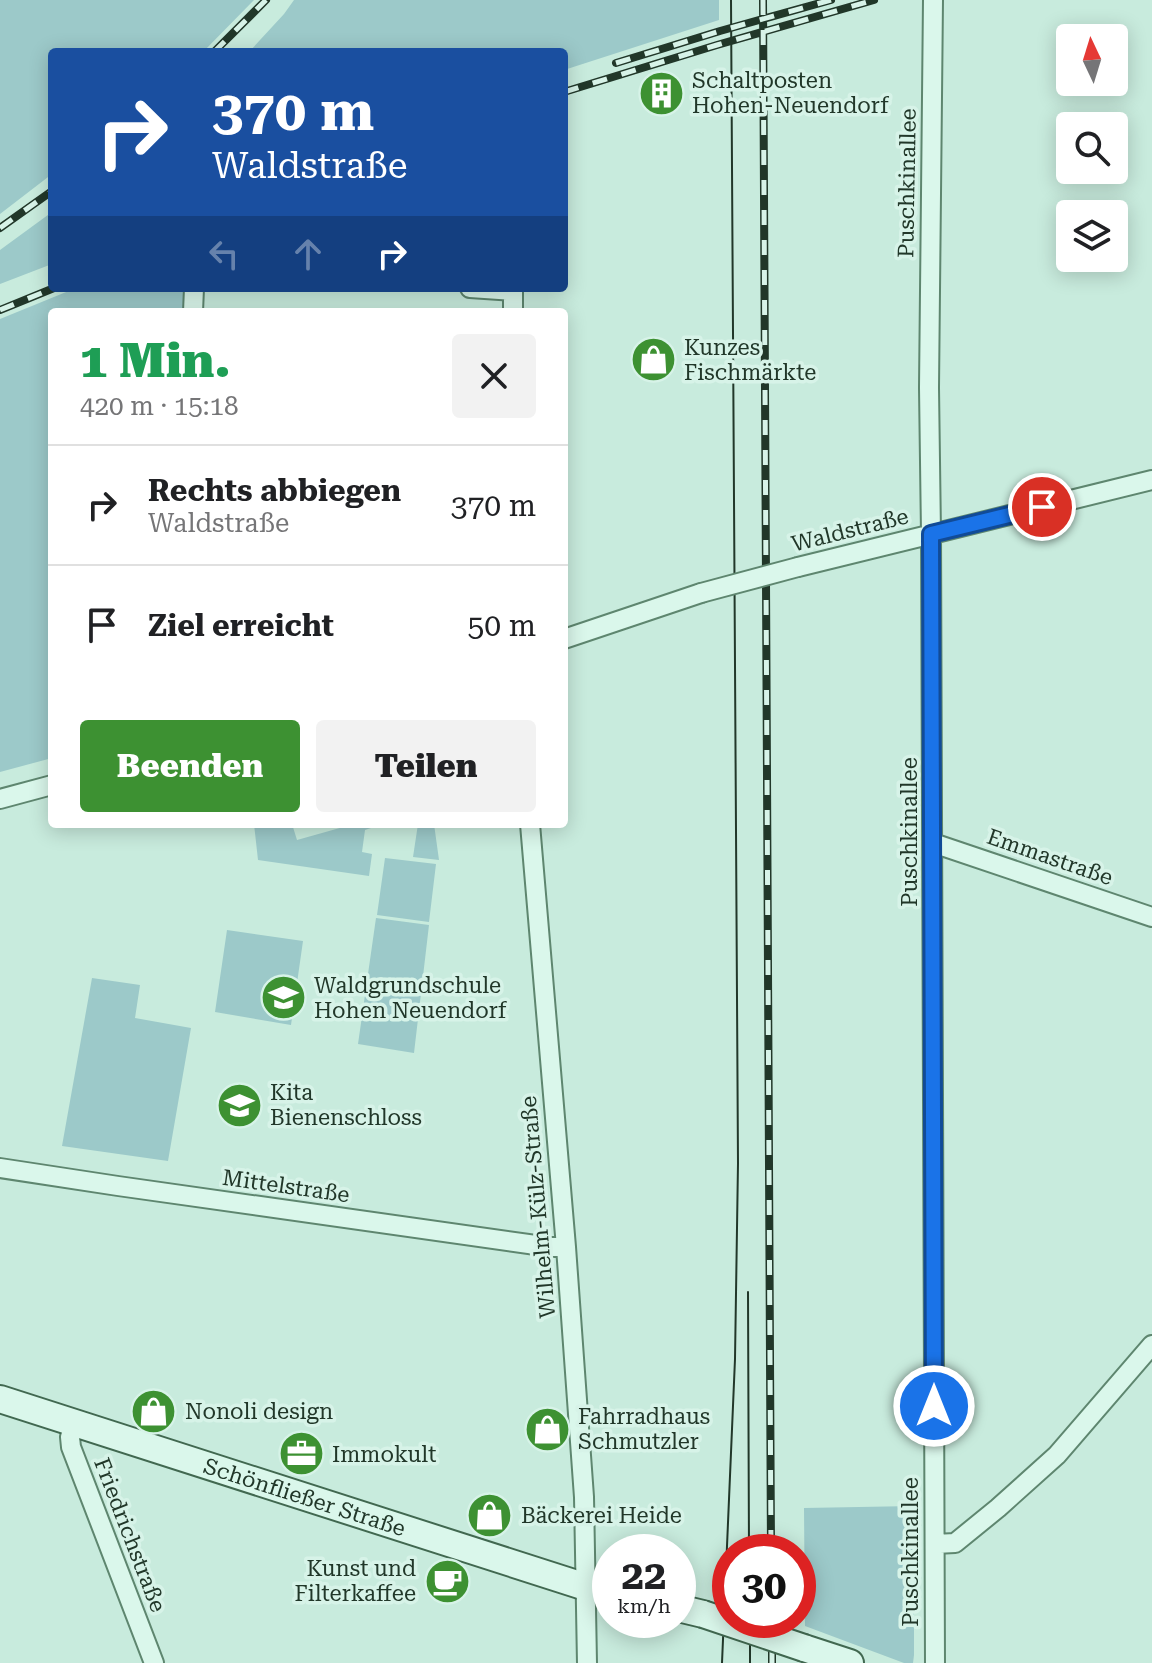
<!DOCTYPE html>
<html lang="de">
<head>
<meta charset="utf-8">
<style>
	body { margin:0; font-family:"Roboto Serif",serif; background:#f2f2f2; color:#202124; height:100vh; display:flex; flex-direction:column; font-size:30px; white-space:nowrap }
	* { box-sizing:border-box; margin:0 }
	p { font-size:26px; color:#757577 }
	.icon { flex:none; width:44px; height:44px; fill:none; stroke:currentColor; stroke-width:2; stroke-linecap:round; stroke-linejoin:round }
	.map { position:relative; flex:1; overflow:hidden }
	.drawer { position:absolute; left:48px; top:308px; width:520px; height:520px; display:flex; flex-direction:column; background:#fff; border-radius:8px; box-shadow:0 4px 20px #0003 }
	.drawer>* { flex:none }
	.guide { position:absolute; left:48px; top:48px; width:520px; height:244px; border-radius:8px; box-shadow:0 4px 20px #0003; background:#1a4fa0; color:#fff; overflow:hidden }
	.needle { width:52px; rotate:356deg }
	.tools { position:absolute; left:1056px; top:24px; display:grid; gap:16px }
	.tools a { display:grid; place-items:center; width:72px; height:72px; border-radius:8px; background:#fff; box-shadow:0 4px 20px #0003; font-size:40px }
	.speed { position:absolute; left:592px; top:1534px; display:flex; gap:16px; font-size:40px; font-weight:700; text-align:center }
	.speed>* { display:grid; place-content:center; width:104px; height:104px; border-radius:50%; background:#fff; box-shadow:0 4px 20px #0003; line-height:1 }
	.speed small { font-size:20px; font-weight:400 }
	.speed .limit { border:12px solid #d22; background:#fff; color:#111 }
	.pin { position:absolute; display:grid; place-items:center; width:68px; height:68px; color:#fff; margin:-34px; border:4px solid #fff; border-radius:50%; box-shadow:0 2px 8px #0007 }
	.me { position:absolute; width:88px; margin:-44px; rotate:0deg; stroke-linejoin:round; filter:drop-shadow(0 0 6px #0008) }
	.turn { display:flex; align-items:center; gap:28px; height:168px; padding:0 32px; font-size:36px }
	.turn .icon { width:104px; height:104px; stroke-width:2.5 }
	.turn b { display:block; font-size:56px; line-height:68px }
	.lanes { display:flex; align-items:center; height:76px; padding:0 32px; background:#0003; justify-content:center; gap:40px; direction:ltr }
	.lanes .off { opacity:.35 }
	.round { display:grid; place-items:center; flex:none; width:84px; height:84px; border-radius:8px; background:#f2f2f2 }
	.headline { display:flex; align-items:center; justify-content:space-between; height:136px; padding:0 32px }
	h1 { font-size:48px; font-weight:800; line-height:60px; color:#1e9e55 }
	.cta { display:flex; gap:16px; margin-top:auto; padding:16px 32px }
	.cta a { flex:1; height:92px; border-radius:8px; background:#3d9132; color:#fff; font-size:32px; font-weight:800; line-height:92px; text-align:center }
	.cta a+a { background:#f2f2f2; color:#202124 }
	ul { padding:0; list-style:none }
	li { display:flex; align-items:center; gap:24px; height:120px; padding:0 32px; border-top:2px solid #e0e0e0 }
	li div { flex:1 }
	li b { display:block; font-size:30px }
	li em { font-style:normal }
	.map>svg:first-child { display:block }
	.green { fill:#9cc9c9 }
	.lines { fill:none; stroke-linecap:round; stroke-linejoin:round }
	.minor-casing { stroke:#5e866f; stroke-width:22 }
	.secondary-casing { stroke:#416850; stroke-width:30 }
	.minor { stroke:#daf7eb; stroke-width:18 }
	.secondary { stroke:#daf7eb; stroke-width:26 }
	.tram { stroke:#213729; stroke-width:2 }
	.rail-casing { stroke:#213729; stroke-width:8 }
	.rail { stroke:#d7f3e8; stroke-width:5; stroke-dasharray:15; stroke-linecap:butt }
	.minor-bridge-casing { stroke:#5e866f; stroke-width:22; stroke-linecap:butt }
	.secondary-bridge-casing { stroke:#416850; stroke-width:30; stroke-linecap:butt }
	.minor-bridge { stroke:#daf7eb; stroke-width:18 }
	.secondary-bridge { stroke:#daf7eb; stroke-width:26 }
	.route-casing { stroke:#114b97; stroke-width:20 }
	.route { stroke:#1a73e8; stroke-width:14 }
	.labels { text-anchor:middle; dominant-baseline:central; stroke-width:7; stroke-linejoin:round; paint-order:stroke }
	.poi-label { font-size:22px; fill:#213729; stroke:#d7f3e8; text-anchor:start }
	.street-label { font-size:22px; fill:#213729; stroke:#d7f3e8 }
</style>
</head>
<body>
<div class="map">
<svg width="1152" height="1663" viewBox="0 0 1152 1663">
	<rect width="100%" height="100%" fill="#c8ebdd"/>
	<path class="green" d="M 0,0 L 254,0 L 203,52 L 52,52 L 52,174 L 0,214 Z
		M 294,0 L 719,0 L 719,20 L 564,70 L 564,52 L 249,52 L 284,14 Z
		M 52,212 L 52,264 L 0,284 L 0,250 Z
		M 76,288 L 193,288 L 192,312 L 52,312 L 52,758 L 0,772 L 0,319 Z
		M 254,824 L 292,824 L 297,840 L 354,824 L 377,824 L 377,826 L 365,830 L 362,852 L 372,854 L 369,876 L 258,860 Z
		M 418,824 L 434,824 L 439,860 L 413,857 Z
		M 385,858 L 436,864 L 429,922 L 377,915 Z
		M 376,918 L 429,925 L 414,1053 L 358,1044 Z
		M 227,930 L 303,941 L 291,1025 L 215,1012 Z
		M 92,978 L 140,985 L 135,1018 L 191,1028 L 168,1161 L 62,1146 Z
		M 914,1506 L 914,1655 L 913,1663 L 904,1663 L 805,1626 L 804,1508 Z"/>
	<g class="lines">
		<defs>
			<path id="minor" d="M 933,0 L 929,388 L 931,534 L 935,1663
				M 470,288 L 513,291
				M 513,288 L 513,312
				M 193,312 L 194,288
				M 798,567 L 1152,480
				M 564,639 L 701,593
				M 0,799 L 52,785
				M 530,824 L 566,1247 L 584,1497 L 587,1663
				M 933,843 L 1152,917
				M 0,1168 L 118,1186 L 550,1247 L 566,1247
				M 74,1423 L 70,1437 L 71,1447 L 154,1663
				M 935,1544 L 955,1543 L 998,1508 L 1057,1455 L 1152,1345"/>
			<g id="secondary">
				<path id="s1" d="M 0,1399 L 586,1587 L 610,1592"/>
				<path d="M 678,1608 L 703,1614"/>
				<path d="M 804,1648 L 850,1663"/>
			</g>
		</defs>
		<use href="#minor" class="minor-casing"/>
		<use href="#secondary" class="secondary-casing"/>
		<use href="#minor" class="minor"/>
		<use href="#secondary" class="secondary"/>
		<path class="tram" d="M 748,1292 L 749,1552
			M 750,1620 L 750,1663
			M 722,1663 L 735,1359 L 738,1163 L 731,0"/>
		<defs>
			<path id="rail" d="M 763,0 L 771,1552
				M 214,52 L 266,0
				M 616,63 L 720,31 L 831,0
				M 564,92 L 717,45 L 874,0
				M 0,228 L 52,191
				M 0,310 L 54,288
				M 772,1620 L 772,1663"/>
		</defs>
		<use href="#rail" class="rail-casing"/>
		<use href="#rail" class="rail"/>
		<defs>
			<path id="minor-bridge" d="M 701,593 L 798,567"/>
			<path id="secondary-bridge" d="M 703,1614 L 804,1648"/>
		</defs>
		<use href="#minor-bridge" class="minor-bridge-casing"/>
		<use href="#secondary-bridge" class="secondary-bridge-casing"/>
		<use href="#minor-bridge" class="minor-bridge"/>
		<use href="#secondary-bridge" class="secondary-bridge"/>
	</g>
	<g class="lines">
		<defs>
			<path id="route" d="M 934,1406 L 931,534 L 1042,507"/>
		</defs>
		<use href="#route" class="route-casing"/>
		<use href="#route" class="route"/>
	</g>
	<defs>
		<symbol id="building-disc" viewBox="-11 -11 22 22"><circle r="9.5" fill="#3d9132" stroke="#d7f3e8"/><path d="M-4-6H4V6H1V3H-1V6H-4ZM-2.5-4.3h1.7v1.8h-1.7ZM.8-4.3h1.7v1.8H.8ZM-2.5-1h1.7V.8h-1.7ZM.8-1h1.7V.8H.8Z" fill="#fff"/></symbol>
		<symbol id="shop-disc" viewBox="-11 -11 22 22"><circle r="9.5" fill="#3d9132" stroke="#d7f3e8"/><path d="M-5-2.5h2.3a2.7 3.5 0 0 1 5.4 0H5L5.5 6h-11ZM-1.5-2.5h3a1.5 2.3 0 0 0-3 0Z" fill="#fff"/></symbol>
		<symbol id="school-disc" viewBox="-11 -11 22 22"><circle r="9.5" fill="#3d9132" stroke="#d7f3e8"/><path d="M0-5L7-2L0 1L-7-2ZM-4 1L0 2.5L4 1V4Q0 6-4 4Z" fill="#fff"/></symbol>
		<symbol id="office-disc" viewBox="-11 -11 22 22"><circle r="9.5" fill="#3d9132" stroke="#d7f3e8"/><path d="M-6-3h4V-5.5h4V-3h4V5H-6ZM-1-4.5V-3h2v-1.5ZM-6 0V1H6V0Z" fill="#fff"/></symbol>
		<symbol id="cafe-disc" viewBox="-11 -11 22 22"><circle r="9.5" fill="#3d9132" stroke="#d7f3e8"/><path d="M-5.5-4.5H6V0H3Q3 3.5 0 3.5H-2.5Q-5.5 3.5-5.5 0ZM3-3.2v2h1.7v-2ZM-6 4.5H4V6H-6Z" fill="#fff"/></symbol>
	</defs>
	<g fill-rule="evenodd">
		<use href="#building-disc" x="636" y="68" width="51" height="51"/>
		<use href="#shop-disc" x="628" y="334" width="51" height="51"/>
		<use href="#school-disc" x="258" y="972" width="51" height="51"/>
		<use href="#school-disc" x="214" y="1080" width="51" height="51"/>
		<use href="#shop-disc" x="128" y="1386" width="51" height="51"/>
		<use href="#shop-disc" x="522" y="1404" width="51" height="51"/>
		<use href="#office-disc" x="276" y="1428" width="51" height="51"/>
		<use href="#shop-disc" x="464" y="1490" width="51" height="51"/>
		<use href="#cafe-disc" x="422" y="1556" width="51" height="51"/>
	</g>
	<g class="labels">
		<g class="poi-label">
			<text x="692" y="80">Schaltposten<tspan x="692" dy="25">Hohen-Neuendorf</tspan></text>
			<text x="684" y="347">Kunzes<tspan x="684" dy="25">Fischmärkte</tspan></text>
			<text x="314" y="985">Waldgrundschule<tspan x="314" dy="25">Hohen Neuendorf</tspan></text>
			<text x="270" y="1092">Kita<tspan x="270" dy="25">Bienenschloss</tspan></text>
			<text x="185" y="1411">Nonoli design</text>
			<text x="578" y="1416">Fahrradhaus<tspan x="578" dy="25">Schmutzler</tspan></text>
			<text x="332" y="1454">Immokult</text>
			<text x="521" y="1515">Bäckerei Heide</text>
			<text x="416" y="1568" text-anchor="end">Kunst und<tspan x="416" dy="25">Filterkaffee</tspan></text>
		</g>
		<g class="street-label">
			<text transform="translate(907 183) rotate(-89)">Puschkinallee</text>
			<text transform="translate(850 530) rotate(-14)">Waldstraße</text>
			<text transform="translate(909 832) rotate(-90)">Puschkinallee</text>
			<text transform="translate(1050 857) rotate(19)">Emmastraße</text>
			<text transform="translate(286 1186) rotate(8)">Mittelstraße</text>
			<text transform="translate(538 1207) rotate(-95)">Wilhelm-Külz-Straße</text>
			<text stroke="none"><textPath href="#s1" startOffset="320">Schönfließer Straße</textPath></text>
			<text transform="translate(130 1535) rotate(69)">Friedrichstraße</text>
			<text transform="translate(910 1552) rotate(-90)">Puschkinallee</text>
		</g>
	</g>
</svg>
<div class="tools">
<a><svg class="needle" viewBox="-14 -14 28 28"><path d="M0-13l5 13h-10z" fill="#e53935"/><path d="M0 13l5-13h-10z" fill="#757577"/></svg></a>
<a><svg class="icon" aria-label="search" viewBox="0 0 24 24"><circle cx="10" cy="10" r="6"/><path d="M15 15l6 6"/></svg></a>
<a><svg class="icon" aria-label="layers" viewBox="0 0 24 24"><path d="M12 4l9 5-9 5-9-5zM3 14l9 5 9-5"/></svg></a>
</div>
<div class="speed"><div>22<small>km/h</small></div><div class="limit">30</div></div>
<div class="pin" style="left:1042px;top:507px;background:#d93025"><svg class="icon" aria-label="arrive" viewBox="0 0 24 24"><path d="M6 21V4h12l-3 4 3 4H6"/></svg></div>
<svg class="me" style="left:934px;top:1406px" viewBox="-20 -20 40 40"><circle r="17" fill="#1a73e8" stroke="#fff" stroke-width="3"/><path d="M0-11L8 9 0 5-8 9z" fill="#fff"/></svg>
<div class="guide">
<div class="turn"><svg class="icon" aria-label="right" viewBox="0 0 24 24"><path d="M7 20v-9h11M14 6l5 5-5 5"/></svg><div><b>370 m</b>Waldstraße</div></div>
<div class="lanes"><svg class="icon off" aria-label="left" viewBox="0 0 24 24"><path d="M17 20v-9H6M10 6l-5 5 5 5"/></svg><svg class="icon off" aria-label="ahead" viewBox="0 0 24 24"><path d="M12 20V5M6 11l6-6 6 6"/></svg><svg class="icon" aria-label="right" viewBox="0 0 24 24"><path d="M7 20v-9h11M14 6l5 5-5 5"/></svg></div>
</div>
<section class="drawer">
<div class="headline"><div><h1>1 Min.</h1><p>420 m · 15:18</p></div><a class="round"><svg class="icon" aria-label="close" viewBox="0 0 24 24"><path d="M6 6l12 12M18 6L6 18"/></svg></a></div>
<ul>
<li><svg class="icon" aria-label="right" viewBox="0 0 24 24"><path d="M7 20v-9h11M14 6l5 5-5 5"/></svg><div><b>Rechts abbiegen</b><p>Waldstraße</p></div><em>370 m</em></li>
<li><svg class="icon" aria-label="arrive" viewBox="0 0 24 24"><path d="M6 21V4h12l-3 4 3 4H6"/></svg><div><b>Ziel erreicht</b></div><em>50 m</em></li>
</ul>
<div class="cta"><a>Beenden</a><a>Teilen</a></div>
</section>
</div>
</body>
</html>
